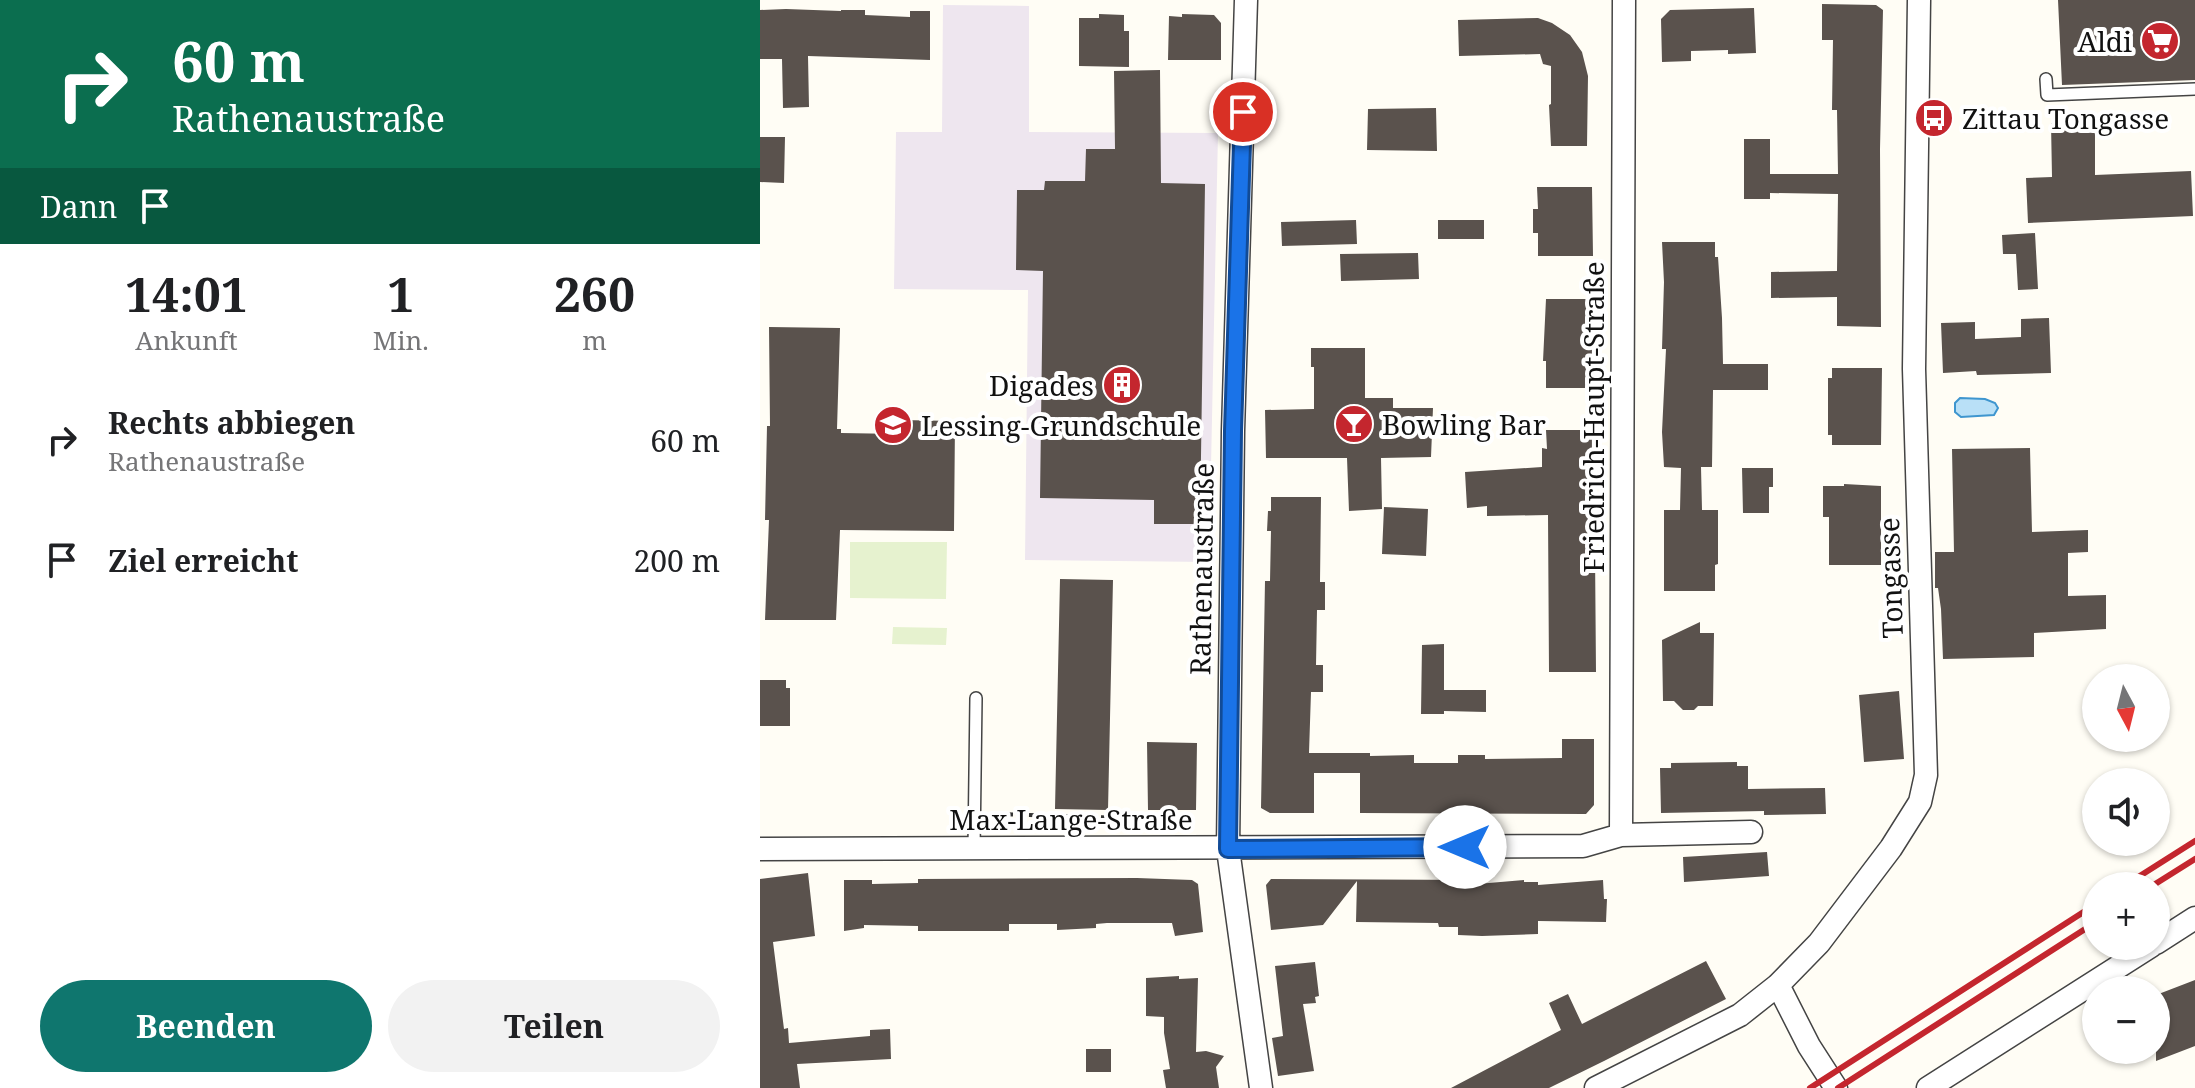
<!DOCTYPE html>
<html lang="de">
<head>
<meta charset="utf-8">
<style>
	body { margin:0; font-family:"Noto Serif",serif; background:#f2f2f2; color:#202124; height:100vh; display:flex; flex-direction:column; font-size:30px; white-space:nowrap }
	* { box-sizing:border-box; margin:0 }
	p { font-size:26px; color:#757577 }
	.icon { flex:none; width:44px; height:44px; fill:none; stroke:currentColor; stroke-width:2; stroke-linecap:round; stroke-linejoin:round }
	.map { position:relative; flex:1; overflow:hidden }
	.panel { display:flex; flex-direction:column; background:#fff; width:760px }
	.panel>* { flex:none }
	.top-card { background:#0b6e4f; color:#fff; overflow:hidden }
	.needle { width:52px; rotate:173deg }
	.controls { position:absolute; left:1322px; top:664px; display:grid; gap:16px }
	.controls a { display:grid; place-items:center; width:88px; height:88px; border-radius:50%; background:#fff; box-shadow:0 2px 6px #0004; font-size:40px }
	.pin { position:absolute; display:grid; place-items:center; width:68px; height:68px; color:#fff; margin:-34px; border:4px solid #fff; border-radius:50%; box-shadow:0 2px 8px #0007 }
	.me { position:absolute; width:88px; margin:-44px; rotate:270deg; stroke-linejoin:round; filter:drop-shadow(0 0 6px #0008) }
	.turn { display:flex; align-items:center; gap:28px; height:168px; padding:0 40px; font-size:36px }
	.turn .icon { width:104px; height:104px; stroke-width:2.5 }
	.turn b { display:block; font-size:56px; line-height:68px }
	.then { display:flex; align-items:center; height:76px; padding:0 40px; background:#0003; gap:16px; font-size:30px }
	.eta { display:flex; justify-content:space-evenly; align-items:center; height:136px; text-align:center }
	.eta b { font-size:48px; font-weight:700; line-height:56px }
	.primary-button { display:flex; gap:16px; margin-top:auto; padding:16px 40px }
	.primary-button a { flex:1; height:92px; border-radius:48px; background:#0f766e; color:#fff; font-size:32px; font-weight:700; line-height:92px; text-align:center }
	.primary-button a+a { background:#f2f2f2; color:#202124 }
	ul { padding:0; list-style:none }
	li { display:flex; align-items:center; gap:24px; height:120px; padding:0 40px }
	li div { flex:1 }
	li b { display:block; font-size:30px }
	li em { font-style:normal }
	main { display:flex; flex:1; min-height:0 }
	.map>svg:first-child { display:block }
	.industrial { fill:#eee6ef }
	.pitch { fill:#e6f2cf }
	.water { fill:#b9e0f7; stroke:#3f96cf; stroke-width:2 }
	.building { fill:#5a524d }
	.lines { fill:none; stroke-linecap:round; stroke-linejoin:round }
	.lane-casing { stroke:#444; stroke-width:14 }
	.street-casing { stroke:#444; stroke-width:25 }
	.path { stroke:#333; stroke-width:4; stroke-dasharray:8 4; stroke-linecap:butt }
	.lane { stroke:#fff; stroke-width:11 }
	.street { stroke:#fff; stroke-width:22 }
	.rail { stroke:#c4262e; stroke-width:6 }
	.route-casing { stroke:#114b97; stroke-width:20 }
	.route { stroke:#1a73e8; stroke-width:14 }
	.labels { text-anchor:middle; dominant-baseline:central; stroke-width:8; stroke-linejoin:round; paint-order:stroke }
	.poi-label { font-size:28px; fill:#111; stroke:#fff; text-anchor:start }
	.street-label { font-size:28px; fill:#111; stroke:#fff }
</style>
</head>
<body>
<main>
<section class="panel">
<div class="top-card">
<div class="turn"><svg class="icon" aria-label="right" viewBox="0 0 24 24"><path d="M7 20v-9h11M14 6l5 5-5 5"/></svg><div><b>60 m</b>Rathenaustraße</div></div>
<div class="then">Dann<svg class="icon" aria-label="arrive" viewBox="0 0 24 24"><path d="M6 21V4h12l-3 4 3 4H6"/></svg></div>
</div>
<div class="eta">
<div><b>14:01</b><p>Ankunft</p></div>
<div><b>1</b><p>Min.</p></div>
<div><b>260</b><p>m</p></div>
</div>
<ul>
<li><svg class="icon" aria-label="right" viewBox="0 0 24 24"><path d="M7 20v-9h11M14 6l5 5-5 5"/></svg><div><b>Rechts abbiegen</b><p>Rathenaustraße</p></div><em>60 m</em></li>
<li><svg class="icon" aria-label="arrive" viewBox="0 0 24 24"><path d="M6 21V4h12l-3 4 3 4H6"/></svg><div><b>Ziel erreicht</b></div><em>200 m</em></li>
</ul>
<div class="primary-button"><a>Beenden</a><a>Teilen</a></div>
</section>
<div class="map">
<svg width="1435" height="1088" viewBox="0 0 1435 1088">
	<rect width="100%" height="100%" fill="#fffdf5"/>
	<path class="industrial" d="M 183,5 L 269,6 L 269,132 L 458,133 L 449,562 L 265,560 L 268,290 L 134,289 L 136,132 L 182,132 Z"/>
	<path class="pitch" d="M 90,542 L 187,542 L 186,599 L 90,598 Z
		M 133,627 L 187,628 L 186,645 L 132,644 Z"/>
	<path class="water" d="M 1200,398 L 1225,399 L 1235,403 L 1238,408 L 1234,415 L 1201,417 L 1195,412 L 1195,403 Z"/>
	<path class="building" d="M 1298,0 L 1435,0 L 1435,80 L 1302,85 Z
		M 1062,4 L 1116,5 L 1123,10 L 1120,149 L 1121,327 L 1077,326 L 1077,297 L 1011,298 L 1011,272 L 1077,271 L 1078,194 L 1010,193 L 1010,199 L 984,199 L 984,139 L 1010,139 L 1010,174 L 1078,174 L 1077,110 L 1072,110 L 1073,40 L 1062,40 Z
		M 994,8 L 996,53 L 968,54 L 968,50 L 931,51 L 931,61 L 902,62 L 901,19 L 910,10 Z
		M 26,9 L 81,11 L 81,10 L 105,10 L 105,15 L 150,17 L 150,11 L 170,11 L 170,60 L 48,56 L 49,107 L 23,108 L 22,59 L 0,59 L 0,10 Z
		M 339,14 L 364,15 L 364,31 L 369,31 L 369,67 L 319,66 L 319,18 L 339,18 Z
		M 422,14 L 454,15 L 461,23 L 461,60 L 408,60 L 409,16 L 422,17 Z
		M 778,18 L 792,23 L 810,35 L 822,52 L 828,76 L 827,146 L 791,146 L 789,105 L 791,104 L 791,66 L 783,64 L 780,54 L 699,56 L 698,20 Z
		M 400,70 L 401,183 L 445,184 L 440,524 L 394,524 L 394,500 L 280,498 L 283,271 L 256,270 L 257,190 L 284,190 L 285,181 L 325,181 L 326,149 L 355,149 L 354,71 Z
		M 676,108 L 677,151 L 607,150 L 608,109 Z
		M 1335,122 L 1335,175 L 1431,171 L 1433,216 L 1268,223 L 1266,178 L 1292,177 L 1291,123 Z
		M 0,137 L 25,137 L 24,183 L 0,182 Z
		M 777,187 L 832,187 L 833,256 L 778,256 L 778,233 L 773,233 L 773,209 L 778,209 Z
		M 596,220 L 597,244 L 522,246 L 521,222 Z
		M 678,220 L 724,220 L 724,239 L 678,239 Z
		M 1275,233 L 1278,289 L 1258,290 L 1256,254 L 1243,254 L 1242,235 Z
		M 902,242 L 955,242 L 955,257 L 958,257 L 962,318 L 963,364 L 1008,364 L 1008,390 L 953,390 L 952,467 L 941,467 L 942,510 L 958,510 L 958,564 L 955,565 L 955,591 L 904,591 L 904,510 L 920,510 L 921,468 L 904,467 L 902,432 L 906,349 L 902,349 L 904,282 Z
		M 658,253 L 659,279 L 581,281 L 580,254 Z
		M 786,299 L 833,299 L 832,388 L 786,388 L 786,361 L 783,361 Z
		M 1289,318 L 1291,373 L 1217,375 L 1216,371 L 1183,373 L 1181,323 L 1215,322 L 1215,339 L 1261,337 L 1261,319 Z
		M 9,327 L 80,328 L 77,429 L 81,429 L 81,433 L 140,434 L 141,420 L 195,421 L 194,531 L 80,530 L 76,620 L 5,620 L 9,520 L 5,520 L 7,426 L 10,426 Z
		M 551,348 L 605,348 L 605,398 L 633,398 L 633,408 L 673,408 L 671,457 L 621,458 L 622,509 L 589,511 L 587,458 L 506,458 L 505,410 L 554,409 L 554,367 L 551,367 Z
		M 1072,368 L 1122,368 L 1121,445 L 1072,445 L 1072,435 L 1068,435 L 1068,378 L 1072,378 Z
		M 786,430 L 834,430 L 836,672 L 789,672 L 788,515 L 727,516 L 727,506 L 707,508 L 705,472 L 782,467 L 782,448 L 787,449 Z
		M 1270,448 L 1272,532 L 1328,530 L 1328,552 L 1308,553 L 1308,596 L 1346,595 L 1346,629 L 1274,633 L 1274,657 L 1183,659 L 1181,609 L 1178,588 L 1175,588 L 1175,552 L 1194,552 L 1192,449 Z
		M 982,468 L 1013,468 L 1013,487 L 1009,487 L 1009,513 L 983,513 Z
		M 1084,484 L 1121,486 L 1121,565 L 1069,565 L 1069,517 L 1063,517 L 1063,486 L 1084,486 Z
		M 511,497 L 561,497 L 560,582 L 565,582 L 565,610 L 557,610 L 556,665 L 563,665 L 563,692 L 551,692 L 549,753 L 610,753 L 610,756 L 654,755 L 654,763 L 698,763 L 698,755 L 725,755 L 725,759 L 802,758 L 802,739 L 834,739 L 834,805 L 826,814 L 600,813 L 600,773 L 554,773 L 554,813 L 510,813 L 501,808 L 505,581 L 510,581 L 511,531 L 507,531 L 508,511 L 511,511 Z
		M 624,507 L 668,509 L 666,556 L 622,554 Z
		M 300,579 L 353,580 L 348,810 L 295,809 Z
		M 940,622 L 940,633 L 954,633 L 953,706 L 938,706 L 934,710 L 923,710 L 914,701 L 903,701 L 902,640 Z
		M 684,644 L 684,690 L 726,690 L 726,712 L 684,711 L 684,714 L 661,714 L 662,645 Z
		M 0,680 L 26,680 L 26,688 L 30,688 L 30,726 L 0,726 Z
		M 1139,691 L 1144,759 L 1104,762 L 1099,695 Z
		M 387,742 L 437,743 L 436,810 L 388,810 Z
		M 977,762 L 977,766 L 988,766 L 988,789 L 1065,788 L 1066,814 L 1004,815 L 1004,811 L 901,813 L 900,768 L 911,768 L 911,763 Z
		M 1007,852 L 1009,876 L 924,882 L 923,857 Z
		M 48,873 L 55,936 L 13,942 L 24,1029 L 28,1028 L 29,1043 L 110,1036 L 110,1030 L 130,1029 L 131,1059 L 37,1064 L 40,1088 L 0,1088 L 0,879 Z
		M 377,878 L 432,880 L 438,884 L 443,932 L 415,936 L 412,923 L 347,923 L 336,924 L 336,928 L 297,930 L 297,924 L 249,924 L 249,931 L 158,931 L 158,926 L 104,925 L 104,928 L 84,931 L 84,880 L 112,880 L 112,884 L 158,883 L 158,879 Z
		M 511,879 L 717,880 L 717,884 L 764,880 L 764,882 L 778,882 L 778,885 L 843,880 L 844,899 L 847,899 L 846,922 L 778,921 L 778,934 L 722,936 L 698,935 L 698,927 L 679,927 L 678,923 L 596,922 L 597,881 L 563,925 L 511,930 L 506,885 Z
		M 946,961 L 966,999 L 844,1061 L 789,1088 L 691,1088 L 801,1030 L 789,1003 L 808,994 L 822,1024 Z
		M 555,962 L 559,996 L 555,997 L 556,1003 L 543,1004 L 554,1071 L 518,1076 L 512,1038 L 523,1036 L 515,966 Z
		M 419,976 L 419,979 L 438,978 L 436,1052 L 446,1051 L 464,1056 L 456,1067 L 459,1088 L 406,1088 L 403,1070 L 410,1069 L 404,1033 L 404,1017 L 386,1016 L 386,978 Z
		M 1435,980 L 1435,1046 L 1396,1061 L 1396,995 Z
		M 326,1049 L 351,1049 L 351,1072 L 326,1072 Z"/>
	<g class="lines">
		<defs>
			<path id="lane" d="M 1286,79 L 1287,95 L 1435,89
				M 214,849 L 216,698"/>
			<path id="street" d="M 486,0 L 473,431 L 468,849 L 501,1088
				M 861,835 L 864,0
				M 0,849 L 823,846 L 861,835 L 991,832
				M 1396,943 L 1435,918
				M 1018,985 L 1049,1046 L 1076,1088
				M 836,1088 L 980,1015 L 1018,985 L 1059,943 L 1131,848 L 1160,802 L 1166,775 L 1154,369 L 1159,0
				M 1168,1088 L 1391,946"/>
		</defs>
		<use href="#lane" class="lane-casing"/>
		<use href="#street" class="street-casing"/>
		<path class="path" d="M 233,814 L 367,818 L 367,826"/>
		<use href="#lane" class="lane"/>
		<use href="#street" class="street"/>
		<path class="rail" d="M 1364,886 L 1435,841
			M 1392,886 L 1435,859
			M 1050,1088 L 1336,904
			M 1078,1088 L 1336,922"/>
	</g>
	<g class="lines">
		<defs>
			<path id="route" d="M 483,112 L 473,431 L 468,849 L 705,847"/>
		</defs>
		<use href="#route" class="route-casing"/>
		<use href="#route" class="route"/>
	</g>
	<defs>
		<symbol id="supermarket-disc" viewBox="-11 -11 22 22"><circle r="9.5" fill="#c4262e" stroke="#fff"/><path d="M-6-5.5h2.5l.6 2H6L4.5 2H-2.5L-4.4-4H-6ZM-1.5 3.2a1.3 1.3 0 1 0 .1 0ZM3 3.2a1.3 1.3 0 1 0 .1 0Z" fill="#fff"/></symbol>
		<symbol id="bus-disc" viewBox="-11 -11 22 22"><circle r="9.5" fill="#c4262e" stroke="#fff"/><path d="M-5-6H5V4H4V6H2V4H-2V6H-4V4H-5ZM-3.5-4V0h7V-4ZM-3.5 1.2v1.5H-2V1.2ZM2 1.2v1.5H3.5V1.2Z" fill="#fff"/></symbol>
		<symbol id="building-disc" viewBox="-11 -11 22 22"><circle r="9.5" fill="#c4262e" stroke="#fff"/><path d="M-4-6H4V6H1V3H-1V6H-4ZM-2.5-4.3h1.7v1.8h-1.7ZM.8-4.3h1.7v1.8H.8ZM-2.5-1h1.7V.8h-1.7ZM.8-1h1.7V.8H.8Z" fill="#fff"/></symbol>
		<symbol id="bar-disc" viewBox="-11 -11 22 22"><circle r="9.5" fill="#c4262e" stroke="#fff"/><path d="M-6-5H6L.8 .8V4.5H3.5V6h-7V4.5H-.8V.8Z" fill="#fff"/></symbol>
		<symbol id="school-disc" viewBox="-11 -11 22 22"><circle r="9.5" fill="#c4262e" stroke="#fff"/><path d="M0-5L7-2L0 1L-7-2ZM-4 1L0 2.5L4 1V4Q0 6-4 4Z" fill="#fff"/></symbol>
	</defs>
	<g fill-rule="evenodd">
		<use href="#supermarket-disc" x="1378" y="19" width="44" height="44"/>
		<use href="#bus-disc" x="1152" y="96" width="44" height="44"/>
		<use href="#building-disc" x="340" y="363" width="44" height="44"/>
		<use href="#bar-disc" x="572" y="402" width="44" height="44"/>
		<use href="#school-disc" x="111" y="403" width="44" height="44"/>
	</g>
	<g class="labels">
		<g class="poi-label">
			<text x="1372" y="41" text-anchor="end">Aldi</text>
			<text x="1202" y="118">Zittau Tongasse</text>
			<text x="334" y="385" text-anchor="end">Digades</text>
			<text x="622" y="424">Bowling Bar</text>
			<text x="161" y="425">Lessing-Grundschule</text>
		</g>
		<g class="street-label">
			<text transform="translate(833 417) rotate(-90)">Friedrich-Haupt-Straße</text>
			<text transform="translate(441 569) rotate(-89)">Rathenaustraße</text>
			<text transform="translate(1130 578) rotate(-92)">Tongasse</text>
			<text x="311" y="819">Max-Lange-Straße</text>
		</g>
	</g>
</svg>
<div class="controls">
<a><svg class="needle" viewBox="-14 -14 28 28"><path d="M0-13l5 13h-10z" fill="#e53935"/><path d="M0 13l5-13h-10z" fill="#757577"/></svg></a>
<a><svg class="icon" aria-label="sound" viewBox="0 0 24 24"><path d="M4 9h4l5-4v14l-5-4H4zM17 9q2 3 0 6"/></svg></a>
<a>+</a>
<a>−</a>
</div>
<div class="pin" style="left:483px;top:112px;background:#d93025"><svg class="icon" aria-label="arrive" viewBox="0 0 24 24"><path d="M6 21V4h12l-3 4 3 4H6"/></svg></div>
<svg class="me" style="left:705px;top:847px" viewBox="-20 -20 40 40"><circle r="19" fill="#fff"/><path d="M0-13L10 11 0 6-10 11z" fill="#1a73e8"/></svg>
</div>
</main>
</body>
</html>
